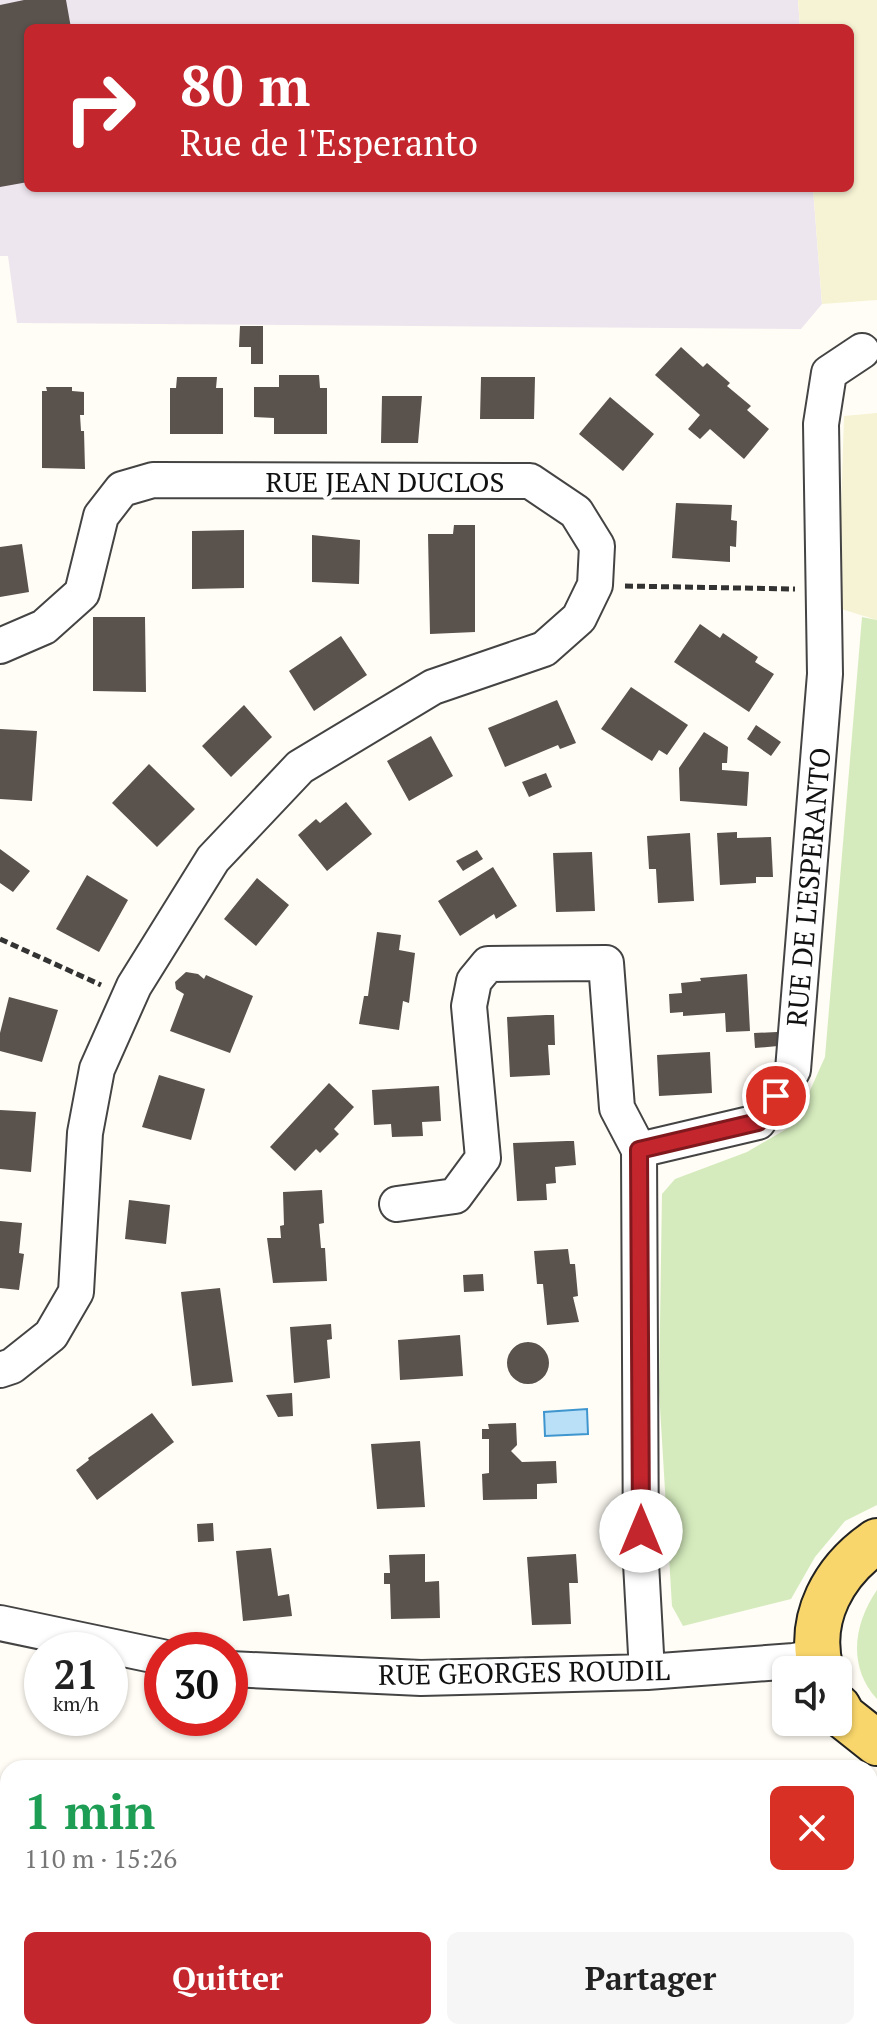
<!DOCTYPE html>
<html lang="fr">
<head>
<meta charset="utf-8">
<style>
	body { margin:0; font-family:"PT Serif",serif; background:#f6f6f6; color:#222; height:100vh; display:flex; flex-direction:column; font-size:30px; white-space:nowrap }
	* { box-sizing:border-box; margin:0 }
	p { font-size:26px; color:#767676 }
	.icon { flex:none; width:44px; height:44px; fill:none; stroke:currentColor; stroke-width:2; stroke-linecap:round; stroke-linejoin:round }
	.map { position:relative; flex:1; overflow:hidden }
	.side { position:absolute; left:0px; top:1760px; width:878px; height:280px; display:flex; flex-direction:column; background:#fff; border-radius:24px 24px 0 0; box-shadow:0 2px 6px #0004 }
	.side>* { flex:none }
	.hud { position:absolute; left:24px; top:24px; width:830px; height:168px; border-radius:12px; box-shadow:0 2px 6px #0004; background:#c4262e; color:#fff; overflow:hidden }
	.controls { position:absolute; left:772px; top:1656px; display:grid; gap:16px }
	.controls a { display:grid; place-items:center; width:80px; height:80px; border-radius:12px; background:#fff; box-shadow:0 2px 6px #0004; font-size:40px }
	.speed { position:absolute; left:24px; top:1632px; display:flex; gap:16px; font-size:40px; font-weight:700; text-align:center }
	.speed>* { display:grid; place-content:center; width:104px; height:104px; border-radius:50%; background:#fff; box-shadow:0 2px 6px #0004; line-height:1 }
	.speed small { font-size:20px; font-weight:400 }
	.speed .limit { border:12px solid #d22; background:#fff; color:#111 }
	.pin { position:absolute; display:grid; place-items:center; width:68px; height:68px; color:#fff; margin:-34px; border:4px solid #fff; border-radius:50%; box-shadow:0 2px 8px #0007 }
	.me { position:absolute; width:88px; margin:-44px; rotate:0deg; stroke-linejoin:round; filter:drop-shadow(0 0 6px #0008) }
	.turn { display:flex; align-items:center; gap:28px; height:168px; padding:0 24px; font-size:36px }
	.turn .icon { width:104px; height:104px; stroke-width:2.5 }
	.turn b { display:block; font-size:56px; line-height:68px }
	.round { display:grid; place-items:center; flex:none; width:84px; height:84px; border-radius:12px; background:#f6f6f6 }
	.headline { display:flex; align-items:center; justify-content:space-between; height:136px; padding:0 24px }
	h1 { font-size:48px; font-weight:700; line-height:60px; color:#1e9e55 }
	.action { display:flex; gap:16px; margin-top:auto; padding:16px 24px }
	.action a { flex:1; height:92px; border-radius:12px; background:#c4262e; color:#fff; font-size:32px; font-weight:700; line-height:92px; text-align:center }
	.action a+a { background:#f6f6f6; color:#222 }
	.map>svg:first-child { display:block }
	.industrial { fill:#eee6ef }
	.farmland { fill:#f6f3d4 }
	.green { fill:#d5ebbd }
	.water { fill:#b9e0f7; stroke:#3f96cf; stroke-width:2 }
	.building { fill:#5a524d }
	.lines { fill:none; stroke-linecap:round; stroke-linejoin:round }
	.minor-casing { stroke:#444; stroke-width:38 }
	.primary-casing { stroke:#222; stroke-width:48 }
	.path { stroke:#333; stroke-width:5; stroke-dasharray:8 4; stroke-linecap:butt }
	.minor { stroke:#fff; stroke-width:34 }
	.primary { stroke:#f9d66b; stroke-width:44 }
	.route-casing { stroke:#7f191e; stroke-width:20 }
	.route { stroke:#c4262e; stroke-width:14 }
	.labels { text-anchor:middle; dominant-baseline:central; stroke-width:8; stroke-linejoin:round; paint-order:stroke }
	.street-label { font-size:28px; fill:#111; stroke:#fff }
</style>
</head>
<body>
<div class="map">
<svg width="877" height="2040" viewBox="0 0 877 2040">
	<rect width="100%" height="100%" fill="#fffdf5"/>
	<path class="industrial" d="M 0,0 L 798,0 L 800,28 L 28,28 L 28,188 L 813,188 L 822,304 L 801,329 L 17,323 L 8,256 L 0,256 Z"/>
	<path class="farmland" d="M 798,0 L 877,0 L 877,300 L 822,304 L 813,188 L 850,188 L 850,28 L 800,28 Z
		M 877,413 L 877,620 L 838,608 L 844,416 Z"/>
	<path class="green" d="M 862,617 L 877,620 L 877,1505 L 845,1521 L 815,1557 L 791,1599 L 683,1626 L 672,1606 L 659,1391 L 662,1194 L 675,1179 L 747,1152 L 795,1124 L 825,1057 Z
		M 877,1590 L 877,1699 C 847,1667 854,1623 877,1590 Z"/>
	<path class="water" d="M 587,1409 L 588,1434 L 545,1436 L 544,1412 Z"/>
	<path class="building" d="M 24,0 L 66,0 L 71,28 L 28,28 L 28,182 L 0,187 L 0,5 Z
		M 240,326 L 263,326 L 263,364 L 251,364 L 251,347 L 239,347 Z
		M 681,347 L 703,367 L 707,363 L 730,383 L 727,386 L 751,406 L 747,410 L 769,429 L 744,459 L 710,429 L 700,439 L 688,429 L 700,415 L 655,375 Z
		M 279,375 L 319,375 L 320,388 L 327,388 L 327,434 L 274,434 L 274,418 L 254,417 L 254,387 L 279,387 Z
		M 177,377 L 217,377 L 216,388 L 223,388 L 223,434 L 170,434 L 170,388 L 176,388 Z
		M 481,377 L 535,377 L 534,419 L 480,419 Z
		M 46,387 L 72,387 L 72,391 L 84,392 L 84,415 L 80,415 L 81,431 L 84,431 L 85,469 L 42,468 L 42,391 L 47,391 Z
		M 382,396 L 422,396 L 418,443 L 381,443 Z
		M 610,397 L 654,434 L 623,471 L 579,434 Z
		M 676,503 L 732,505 L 731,520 L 737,521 L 736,547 L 730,546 L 730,562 L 672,558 Z
		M 454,525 L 475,525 L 475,632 L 430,634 L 428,534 L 453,534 Z
		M 244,530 L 244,588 L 192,589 L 192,531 Z
		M 312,535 L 360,540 L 359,584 L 312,582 Z
		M 22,544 L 29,592 L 0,597 L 0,547 Z
		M 93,617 L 145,617 L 146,692 L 93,691 Z
		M 700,624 L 720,638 L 723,633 L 758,657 L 755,662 L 774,674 L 749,712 L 674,662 Z
		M 341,636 L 367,675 L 314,711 L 289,671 Z
		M 631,687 L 688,725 L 667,755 L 659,750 L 652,761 L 601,729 Z
		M 557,700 L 576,743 L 560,749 L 558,745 L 505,767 L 488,728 Z
		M 244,705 L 272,737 L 231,777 L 202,746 Z
		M 756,725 L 781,742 L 771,756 L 747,739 Z
		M 0,729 L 37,731 L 32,801 L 0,799 Z
		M 704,732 L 728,747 L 727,763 L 722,763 L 722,770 L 749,772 L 747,806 L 680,801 L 679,768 Z
		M 431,736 L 453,776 L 409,801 L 387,761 Z
		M 149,764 L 195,809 L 157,847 L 112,803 Z
		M 546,773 L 552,787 L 529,797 L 522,782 Z
		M 346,802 L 372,834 L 327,871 L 298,835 L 316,819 L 320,823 Z
		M 737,832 L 737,838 L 771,837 L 773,877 L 756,877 L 756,883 L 720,885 L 717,833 Z
		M 690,833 L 694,901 L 658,903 L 656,869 L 649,869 L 647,836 Z
		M 0,849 L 30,871 L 13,892 L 0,883 Z
		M 477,850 L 483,859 L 463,871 L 456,861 Z
		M 592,852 L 595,911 L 556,912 L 553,853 Z
		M 493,867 L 517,906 L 496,919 L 494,914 L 460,936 L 438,901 Z
		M 87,875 L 128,900 L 99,952 L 56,929 Z
		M 257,878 L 289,905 L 256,946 L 224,919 Z
		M 377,932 L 401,935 L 399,950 L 415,953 L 409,1003 L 403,1001 L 399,1030 L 359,1024 L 364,996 L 368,996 Z
		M 186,972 L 198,974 L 204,979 L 206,975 L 253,996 L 230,1053 L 170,1031 L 184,994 L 176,989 L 175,982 Z
		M 747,974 L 750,1031 L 726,1032 L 725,1013 L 683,1016 L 683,1012 L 670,1013 L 669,994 L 682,993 L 681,983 L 701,981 L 700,978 Z
		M 9,997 L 58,1010 L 42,1062 L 0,1051 L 0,1033 Z
		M 546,1015 L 554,1015 L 555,1045 L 548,1045 L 550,1075 L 510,1077 L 507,1017 Z
		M 777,1032 L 778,1046 L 755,1048 L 754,1033 Z
		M 710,1052 L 712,1093 L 659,1096 L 657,1055 Z
		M 159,1075 L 205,1089 L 191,1140 L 142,1127 Z
		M 329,1083 L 354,1107 L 334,1129 L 339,1134 L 320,1153 L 316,1149 L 295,1171 L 270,1147 Z
		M 439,1086 L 441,1121 L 422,1122 L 423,1136 L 392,1137 L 391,1124 L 374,1125 L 372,1090 Z
		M 0,1110 L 36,1112 L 31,1172 L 0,1169 Z
		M 567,1141 L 574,1141 L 576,1165 L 555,1167 L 556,1183 L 546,1184 L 547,1200 L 517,1201 L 513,1143 Z
		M 322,1190 L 324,1223 L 319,1224 L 321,1248 L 325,1248 L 327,1281 L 273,1283 L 267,1238 L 281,1238 L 280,1226 L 284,1225 L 283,1192 Z
		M 129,1200 L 170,1205 L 166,1244 L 125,1239 Z
		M 0,1221 L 22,1223 L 19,1253 L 24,1254 L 19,1290 L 0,1288 Z
		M 568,1249 L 570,1264 L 575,1264 L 578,1296 L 573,1297 L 579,1322 L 547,1325 L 543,1284 L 537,1284 L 534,1251 Z
		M 483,1274 L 484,1291 L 464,1292 L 463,1275 Z
		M 220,1288 L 233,1382 L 192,1386 L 181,1292 Z
		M 331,1324 L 332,1339 L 327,1340 L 330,1378 L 294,1383 L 290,1327 Z
		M 460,1335 L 463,1376 L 400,1380 L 398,1340 Z
		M507 1363a21 21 0 1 1 42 0a21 21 0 1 1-42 0Z
		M 292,1393 L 293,1416 L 278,1417 L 266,1395 Z
		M 152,1413 L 174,1442 L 97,1500 L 76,1470 L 89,1460 L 88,1458 Z
		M 516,1423 L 517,1445 L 511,1451 L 522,1462 L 556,1461 L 557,1483 L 537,1484 L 537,1499 L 483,1500 L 482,1474 L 489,1473 L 489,1439 L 482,1439 L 482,1429 L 489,1429 L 488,1424 Z
		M 420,1441 L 425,1507 L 377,1509 L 371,1444 Z
		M 213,1523 L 214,1541 L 198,1542 L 197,1524 Z
		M 271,1548 L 278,1596 L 289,1594 L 292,1616 L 243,1621 L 236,1551 Z
		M 425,1554 L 425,1582 L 439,1581 L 440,1618 L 391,1619 L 390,1584 L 384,1584 L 384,1573 L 390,1573 L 389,1555 Z
		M 576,1554 L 578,1583 L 569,1583 L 571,1624 L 532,1625 L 527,1557 Z
		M 109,2032 L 247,2032 L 247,2040 L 109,2040 Z"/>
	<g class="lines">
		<defs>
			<path id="minor" d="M 0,646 L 44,627 L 82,593 L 101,516 L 122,489 L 153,480 L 530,481 L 576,512 L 597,546 L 595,585 L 579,618 L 544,649 L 433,687 L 300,767 L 213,859 L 134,986 L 97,1069 L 85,1133 L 76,1292 L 51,1335 L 12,1366 L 0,1370
				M 397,1204 L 455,1196 L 483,1158 L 469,1006 L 474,981 L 488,964 L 606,963 L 617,1108 L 639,1150
				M 0,1623 L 162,1657
				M 230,1669 L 421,1678 L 647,1672 L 794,1661 L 818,1656
				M 647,1672 L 641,1563 L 639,1150 L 758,1122 L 793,1070 L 825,674 L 821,424 L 829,373 L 862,351"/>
			<path id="primary" d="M 821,1670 C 807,1618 834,1570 877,1541
				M 838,1707 L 843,1716 L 877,1743
				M 870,1866 L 877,1855
				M 790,2040 L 793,2032"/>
		</defs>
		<use href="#minor" class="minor-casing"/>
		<use href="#primary" class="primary-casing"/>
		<path class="path" d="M 625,586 L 795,589
			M 0,939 L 101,985"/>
		<use href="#minor" class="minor"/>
		<use href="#primary" class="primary"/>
	</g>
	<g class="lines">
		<defs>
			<path id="route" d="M 641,1531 L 639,1150 L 758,1122 L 776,1096"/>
		</defs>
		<use href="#route" class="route-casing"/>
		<use href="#route" class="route"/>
	</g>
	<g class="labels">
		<g class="street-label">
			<text x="385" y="481">RUE JEAN DUCLOS</text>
			<text transform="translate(808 887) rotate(-85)">RUE DE L'ESPERANTO</text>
			<text transform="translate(524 1672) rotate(-1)">RUE GEORGES ROUDIL</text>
		</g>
	</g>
</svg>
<div class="controls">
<a><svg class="icon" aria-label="sound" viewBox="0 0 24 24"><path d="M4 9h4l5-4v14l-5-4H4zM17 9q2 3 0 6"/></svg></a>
</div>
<div class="speed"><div>21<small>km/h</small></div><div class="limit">30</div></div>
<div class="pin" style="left:776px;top:1096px;background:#d93025"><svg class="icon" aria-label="arrive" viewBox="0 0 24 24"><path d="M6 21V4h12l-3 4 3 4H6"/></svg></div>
<svg class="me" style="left:641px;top:1531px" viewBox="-20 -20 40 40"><circle r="19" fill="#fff"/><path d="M0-13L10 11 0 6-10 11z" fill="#c4262e"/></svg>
<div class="hud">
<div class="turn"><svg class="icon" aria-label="right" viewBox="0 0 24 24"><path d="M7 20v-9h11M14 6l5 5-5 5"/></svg><div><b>80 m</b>Rue de l'Esperanto</div></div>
</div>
<section class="side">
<div class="headline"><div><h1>1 min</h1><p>110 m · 15:26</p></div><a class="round" style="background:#d93025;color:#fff"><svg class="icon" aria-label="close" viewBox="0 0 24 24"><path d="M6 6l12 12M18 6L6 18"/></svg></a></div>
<div class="action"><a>Quitter</a><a>Partager</a></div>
</section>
</div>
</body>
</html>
